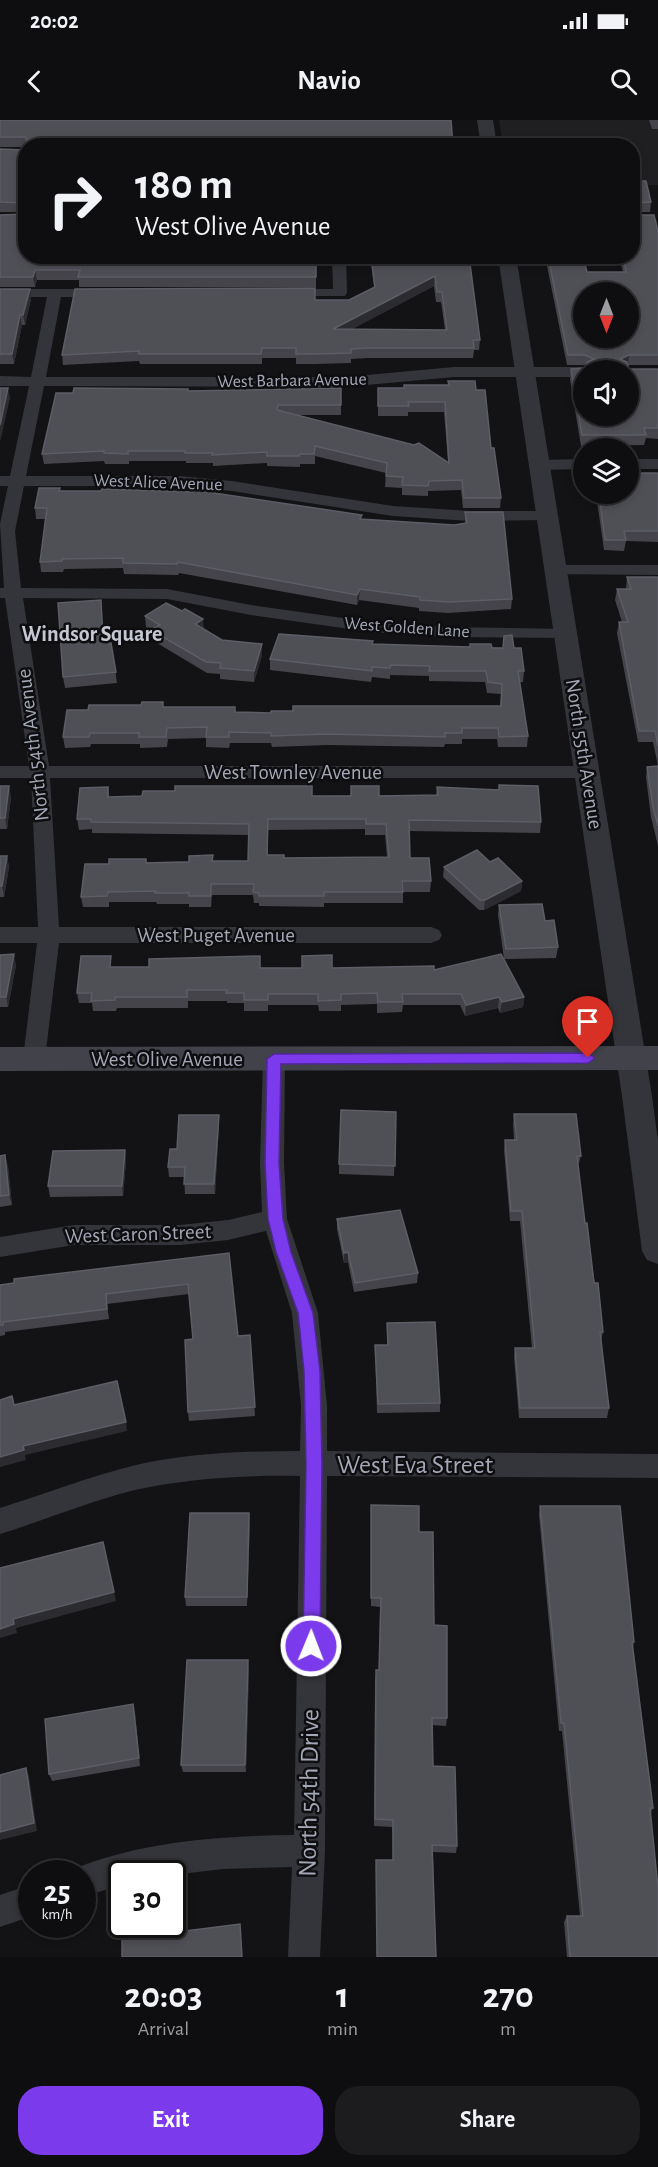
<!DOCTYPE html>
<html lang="en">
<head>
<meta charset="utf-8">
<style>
	body { margin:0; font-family:"Alegreya Sans",sans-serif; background:#1c1c1e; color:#f1f3f6; height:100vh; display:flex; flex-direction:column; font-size:22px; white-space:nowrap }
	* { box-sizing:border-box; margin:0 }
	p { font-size:20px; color:#9b9c9f }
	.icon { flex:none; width:33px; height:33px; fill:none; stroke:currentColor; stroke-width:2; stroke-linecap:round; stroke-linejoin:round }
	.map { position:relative; height:1837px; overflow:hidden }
	.drawer { display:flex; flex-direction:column; background:#0e0e10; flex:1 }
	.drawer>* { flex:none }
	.hud { position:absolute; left:18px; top:18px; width:622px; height:126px; border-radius:24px; box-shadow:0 3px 9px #0003,0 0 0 2px #2e2e30; background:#0e0e10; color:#f1f3f6; overflow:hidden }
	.needle { width:39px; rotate:180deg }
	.tools { position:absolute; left:573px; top:162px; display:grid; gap:12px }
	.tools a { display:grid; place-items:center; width:66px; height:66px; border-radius:50%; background:#0e0e10; box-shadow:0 3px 9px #0003,0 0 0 2px #2e2e30; font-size:30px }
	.speed { position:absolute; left:18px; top:1740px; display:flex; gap:12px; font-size:30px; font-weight:700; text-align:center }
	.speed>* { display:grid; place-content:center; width:78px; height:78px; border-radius:50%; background:#0e0e10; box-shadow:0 3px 9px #0003,0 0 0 2px #2e2e30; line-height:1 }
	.speed small { font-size:15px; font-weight:400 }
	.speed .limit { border:3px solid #111; border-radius:9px; background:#fff; color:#111 }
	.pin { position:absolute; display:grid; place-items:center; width:51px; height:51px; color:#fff; margin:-62px -26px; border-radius:50% 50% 50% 0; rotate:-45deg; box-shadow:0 0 6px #0007 }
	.pin .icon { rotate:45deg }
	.me { position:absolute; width:66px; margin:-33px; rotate:1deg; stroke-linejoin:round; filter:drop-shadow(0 0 4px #0008) }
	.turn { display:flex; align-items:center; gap:21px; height:126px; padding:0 18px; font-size:27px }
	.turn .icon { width:78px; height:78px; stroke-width:2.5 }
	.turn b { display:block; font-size:42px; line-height:51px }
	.eta { display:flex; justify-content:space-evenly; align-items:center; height:102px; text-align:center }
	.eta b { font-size:36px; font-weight:600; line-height:42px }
	.action { display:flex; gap:12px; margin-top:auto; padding:12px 18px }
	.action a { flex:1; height:69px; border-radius:24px; background:#7c3aed; color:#fff; font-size:24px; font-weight:600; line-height:69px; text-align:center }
	.action a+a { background:#1c1c1e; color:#f1f3f6 }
	.status { display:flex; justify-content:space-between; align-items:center; height:42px; padding:0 30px; background:#0e0e10; direction:ltr }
	.status svg { height:16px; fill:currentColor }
	header { display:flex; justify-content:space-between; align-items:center; height:78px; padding:0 18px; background:#0e0e10; font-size:27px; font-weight:600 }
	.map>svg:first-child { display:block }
	.built { fill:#1f1f22 }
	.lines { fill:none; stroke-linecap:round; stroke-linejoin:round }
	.minor { fill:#34353a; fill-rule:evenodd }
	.tertiary { fill:#34353a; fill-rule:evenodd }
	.secondary { fill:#42434a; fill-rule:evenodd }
	.wall { fill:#44444a; fill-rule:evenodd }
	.shaded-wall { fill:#2c2c30 }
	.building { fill:#4f4f56; stroke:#5c5d65; stroke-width:1.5; fill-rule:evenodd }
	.route { fill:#7c3aed; stroke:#51269a; stroke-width:1.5 }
	.labels { text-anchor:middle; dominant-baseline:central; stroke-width:5; stroke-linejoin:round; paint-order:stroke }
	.far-street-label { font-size:18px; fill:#a4a8b6; stroke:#0e0e10 }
	.street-label { font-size:21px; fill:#a4a8b6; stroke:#0e0e10 }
	.neighbourhood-label { font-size:22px; font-weight:bold; fill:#c5c8d2; stroke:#0e0e10 }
	.near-street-label { font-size:26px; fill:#a4a8b6; stroke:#0e0e10 }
</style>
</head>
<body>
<div class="status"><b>20:02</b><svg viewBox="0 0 49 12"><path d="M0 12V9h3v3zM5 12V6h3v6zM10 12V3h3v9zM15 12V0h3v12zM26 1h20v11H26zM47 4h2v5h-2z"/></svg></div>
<header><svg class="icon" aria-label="back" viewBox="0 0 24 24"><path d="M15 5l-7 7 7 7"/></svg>Navio<svg class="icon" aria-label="search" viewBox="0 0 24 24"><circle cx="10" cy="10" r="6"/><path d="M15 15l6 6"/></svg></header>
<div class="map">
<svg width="658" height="1837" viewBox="0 0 658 1837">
	<rect width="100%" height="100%" fill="#131315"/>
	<path class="built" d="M 499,0 L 658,0 L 658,65 L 633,65 L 633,26 L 503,25 Z"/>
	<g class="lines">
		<path class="minor" d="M 332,136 L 346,136 L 347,173 L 345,176 L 281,176 L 279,173 L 281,170 L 286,169 L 333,169 Z
			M 0,169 L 103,169 L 110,173 L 103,177 L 61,177 L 46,257 L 345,257 L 454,247 L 584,247 L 591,250 L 584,250 L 584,257 L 454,257 L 345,267 L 44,266 L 26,356 L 179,356 L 232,361 L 393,386 L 470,391 L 553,391 L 555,395 L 547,400 L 470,401 L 393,396 L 232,371 L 179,366 L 24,366 L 15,411 L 21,468 L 167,469 L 251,485 L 371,502 L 445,507 L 571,509 L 574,513 L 571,517 L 565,518 L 445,517 L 371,512 L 251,495 L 167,479 L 23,478 L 49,646 L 586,646 L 593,647 L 596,652 L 593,657 L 586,658 L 50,658 L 59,807 L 431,807 L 439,810 L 442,815 L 439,820 L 431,823 L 59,823 L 45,939 L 42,945 L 34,948 L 26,945 L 23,939 L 37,823 L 0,823 L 0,807 L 38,807 L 31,658 L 0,658 L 0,646 L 29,646 L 5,478 L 0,478 L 0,468 L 4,468 L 0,404 L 8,366 L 0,366 L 0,356 L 10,356 L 29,266 L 0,266 L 0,256 L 31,257 L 47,177 L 0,177 Z
			M 584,339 L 584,349 L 539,350 L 531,345 L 539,340 Z
			M 628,339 L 658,339 L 658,349 L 628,349 Z
			M 555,445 L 658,445 L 658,455 L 549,454 L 546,450 L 549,446 Z
			M 274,930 L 282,933 L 285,939 L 284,1043 L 287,1099 L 318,1193 L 327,1286 L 327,1331 L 658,1334 L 658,1358 L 327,1356 L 325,1731 L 320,1837 L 288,1837 L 292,1747 L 223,1749 L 172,1755 L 122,1754 L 122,1765 L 82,1777 L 82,1754 L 69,1754 L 71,1750 C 141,1721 219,1716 294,1715 L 300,1356 C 244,1355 189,1358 135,1370 C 90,1381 45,1400 0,1414 L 0,1388 C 45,1374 90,1356 136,1345 C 190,1333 245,1331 300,1331 L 301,1286 L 292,1193 L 266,1111 L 228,1120 L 180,1125 L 74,1125 L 0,1137 L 0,1117 L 74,1105 L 180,1105 L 228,1100 L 262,1092 L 260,1043 L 263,939 L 266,933 Z
			M 32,1764 L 32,1796 L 0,1807 L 0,1775 Z"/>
		<path class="tertiary" d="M 477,0 L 493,0 L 497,26 L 481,26 Z
			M 498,136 L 516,136 L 652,976 L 658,1021 L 658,1144 L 647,1140 L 642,1131 L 622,976 Z"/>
		<path class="secondary" d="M 658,926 L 658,950 L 0,951 L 0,927 Z"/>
	</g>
	<path class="wall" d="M 0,0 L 453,26 L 0,27 Z
		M 649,0 L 658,0 L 658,9 L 652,9 Z
		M 26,27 L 26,92 L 0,92 L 0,29 L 25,30 Z
		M 633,61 L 651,82 L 650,92 L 633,92 Z
		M 0,95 L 316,136 L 316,167 L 79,167 L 79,160 L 37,160 L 35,167 L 0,167 Z
		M 658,111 L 658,245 L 628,245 L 629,249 L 658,249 L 658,319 L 646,318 L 644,325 L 581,326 L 570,259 L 571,249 L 587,248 L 587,246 L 584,245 L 567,245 L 545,136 L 583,136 L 587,152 L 623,152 L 619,136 L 633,136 Z
		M 368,136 L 469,136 L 480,220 L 479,230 L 474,230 L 473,238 L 368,238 L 351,239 L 351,243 L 316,244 L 296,244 L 296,238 L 262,238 L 262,244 L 140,244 L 139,241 L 63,245 L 62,235 L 315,180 L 349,180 L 374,167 L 371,144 L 368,144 ZM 434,166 L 436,182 L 441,182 L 445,210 L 352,209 Z
		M 0,169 L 31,179 L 25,205 L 22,205 L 14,244 L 0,244 Z
		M 448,261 L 476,270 L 491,328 L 501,378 L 500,388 L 463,388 L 461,370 L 428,371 L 428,376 L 402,375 L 402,368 L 385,367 L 386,353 L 315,336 L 315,344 L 300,344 L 300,347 L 267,346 L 267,343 L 213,346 L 213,343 L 186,343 L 186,341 L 129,341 L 129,344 L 105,344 L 104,341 L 44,344 L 42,334 L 188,271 L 341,268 L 341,295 L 298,295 L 448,342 L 444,292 L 408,292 L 408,296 L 378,296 L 378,268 L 404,268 L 448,265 Z
		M 658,355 L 658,422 L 626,421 L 624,431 L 604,430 L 596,374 L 628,374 Z
		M 60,368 L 60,371 L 362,399 L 454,405 L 465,403 L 465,392 L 512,479 L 511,489 L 448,493 L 419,491 L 419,488 L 359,480 L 357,485 L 179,453 L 178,455 L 124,454 L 123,448 L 64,449 L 63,452 L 41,452 L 40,442 L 45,399 L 36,399 L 35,388 Z
		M 627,457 L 658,457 L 658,646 L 653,622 L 638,622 L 617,513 L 619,502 L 622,502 L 615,480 L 617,469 L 626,469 Z
		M 102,491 L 104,523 L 111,523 L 117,563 L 65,568 L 63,557 Z
		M 145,496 L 204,509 L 222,520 L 262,535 L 254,562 L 220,559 L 220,554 L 207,553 L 152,520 L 151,510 L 146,507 Z
		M 372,524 L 514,528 L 524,551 L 523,562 L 519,562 L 528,616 L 527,627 L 498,627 L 497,619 L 462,619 L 462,624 L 445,624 L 444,627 L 328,625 L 272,627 L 271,623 L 230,623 L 229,628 L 206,627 L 206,618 L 168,619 L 167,627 L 140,628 L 140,624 L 91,624 L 90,627 L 65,628 L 63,617 L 164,587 L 235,587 L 235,592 L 271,593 L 500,586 L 501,574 L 487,573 L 485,562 L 429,561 L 429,556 L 390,555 L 390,559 L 372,557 L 371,562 L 270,550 L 270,539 Z
		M 658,646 L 658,726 L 651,697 L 646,657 L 647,647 Z
		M 499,665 L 541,702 L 540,713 L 409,711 L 410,738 L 431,761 L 430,772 L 403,772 L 403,783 L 324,783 L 324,787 L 259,786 L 259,783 L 254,783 L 253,775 L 212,775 L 211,787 L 189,787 L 189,784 L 157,784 L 156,782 L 109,782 L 109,787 L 83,787 L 81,777 L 146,742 L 213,741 L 248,741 L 249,715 L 92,713 L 92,709 L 79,710 L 77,699 L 108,667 L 109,677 L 312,676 L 436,675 L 437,667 L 499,670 ZM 365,709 L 365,715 L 385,715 L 387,737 L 284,738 L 268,735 L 268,710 Z
		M 0,666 L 11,677 L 7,709 L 0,709 Z
		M 0,736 L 7,736 L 9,747 L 4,777 L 0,777 Z
		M 490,742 L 522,761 L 521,771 L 484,790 L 479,790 L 443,757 L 444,747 Z
		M 499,785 L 545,801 L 558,827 L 556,838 L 504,839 L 498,795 Z
		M 0,835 L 16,845 L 8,887 L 0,887 Z
		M 112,847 L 332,848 L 434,850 L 524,877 L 523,887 L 500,893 L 498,888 L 465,896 L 460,885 L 403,885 L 402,892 L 377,893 L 377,884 L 341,885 L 341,891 L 319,891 L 318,885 L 268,885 L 268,891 L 244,891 L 244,883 L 227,883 L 227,881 L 188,881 L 188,888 L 117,888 L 116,891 L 93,891 L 92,883 L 79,883 L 77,873 Z
		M 396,992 L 394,1056 L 339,1054 L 339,1044 Z
		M 514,994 L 581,1036 L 578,1046 L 585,1103 L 603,1212 L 601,1221 L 609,1288 L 607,1298 L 519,1298 L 514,1237 L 515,1228 L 532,1228 L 520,1101 L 510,1101 L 504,1030 L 505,1020 L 514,1020 L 513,1004 Z
		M 219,995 L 219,1005 L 215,1074 L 185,1074 L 184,1057 L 169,1057 L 168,1047 L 177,1029 Z
		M 125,1030 L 126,1041 L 123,1076 L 50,1077 L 48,1066 Z
		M 0,1036 L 8,1046 L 12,1085 L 0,1087 Z
		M 337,1099 L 418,1153 L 417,1163 L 354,1172 L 348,1142 L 344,1143 L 337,1109 Z
		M 229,1133 L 238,1216 L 250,1215 L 255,1296 L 189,1301 L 188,1292 L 193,1219 L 189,1174 L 107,1184 L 109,1199 L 5,1212 L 5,1215 L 0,1216 L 0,1165 Z
		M 387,1203 L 440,1283 L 440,1292 L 377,1293 L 375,1225 L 387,1225 Z
		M 371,1385 L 419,1412 L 434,1505 L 447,1598 L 446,1606 L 432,1605 L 433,1646 L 457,1726 L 456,1733 L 433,1732 L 436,1837 L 377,1837 L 376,1740 L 393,1740 L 392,1707 L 374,1706 L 375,1558 L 379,1550 L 380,1487 L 371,1486 Z
		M 540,1386 L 634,1522 L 633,1527 L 653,1688 L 650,1695 L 658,1837 L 567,1837 L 564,1802 L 567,1796 L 580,1796 L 562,1611 L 559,1611 L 539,1395 Z
		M 249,1393 L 250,1402 L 247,1486 L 186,1486 L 185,1477 Z
		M 249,1549 L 246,1652 L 183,1652 L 181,1645 Z
		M 135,1592 L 140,1646 L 52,1661 L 49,1654 Z"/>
	<path class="shaded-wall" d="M 35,150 L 37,160 L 35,167 L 33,157 Z
		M 435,156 L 434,166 L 333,219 L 333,209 Z
		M 30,169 L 31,179 L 25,205 L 23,195 Z
		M 20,195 L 22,205 L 14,244 L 12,234 Z
		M 629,235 L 628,245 L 620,239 Z
		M 8,268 L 10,278 L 0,322 L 0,305 Z
		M 360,469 L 359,480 L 357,485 L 357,475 Z
		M 203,499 L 204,510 L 195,504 Z
		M 262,524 L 262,535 L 254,562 L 254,551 Z
		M 9,666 L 11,677 L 7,709 L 5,698 Z
		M 7,736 L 9,747 L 4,777 L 2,766 Z
		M 522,761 L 521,771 L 484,790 L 485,780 Z
		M 211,764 L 212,775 L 211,787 Z
		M 14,834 L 16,845 L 8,887 L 6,877 Z
		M 499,877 L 498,888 L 465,896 L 466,885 Z
		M 524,877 L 523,887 L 500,893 L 502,882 Z
		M 219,995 L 219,1005 L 215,1074 L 214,1064 Z
		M 125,1030 L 126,1041 L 123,1076 L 122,1066 Z
		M 5,1035 L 8,1046 L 12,1085 L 9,1075 Z
		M 348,1132 L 348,1142 L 344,1143 L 344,1133 Z
		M 126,1302 L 127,1311 L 25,1335 L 23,1326 Z
		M 24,1330 L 26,1340 L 0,1347 L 0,1337 Z
		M 249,1393 L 250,1402 L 247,1486 L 247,1477 Z
		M 114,1472 L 116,1481 L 16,1508 L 17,1513 L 0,1518 L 0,1509 L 13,1499 Z
		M 248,1540 L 249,1549 L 246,1652 L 245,1645 Z
		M 133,1584 L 135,1592 L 140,1646 L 139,1638 Z
		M 26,1648 L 29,1656 L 37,1711 L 0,1720 L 0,1712 Z"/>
	<path class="building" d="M 0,0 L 451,0 L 453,26 L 26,26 L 27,20 L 25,17 L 0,17 Z
		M 26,27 L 26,83 L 0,82 L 0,29 L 25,30 Z
		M 633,61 L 646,61 L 651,82 L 633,83 Z
		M 633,93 L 634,95 L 654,95 L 658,111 L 658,235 L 629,235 L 620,239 L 627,242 L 629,249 L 658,249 L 658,308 L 644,308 L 646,315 L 582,315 L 571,249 L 587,248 L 587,242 L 594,239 L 585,235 L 568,235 L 548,136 L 583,136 L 587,152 L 626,152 L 623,136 L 633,136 ZM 584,172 L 628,172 L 628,218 L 584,218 ZM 584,250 L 628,250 L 628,296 L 584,296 Z
		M 26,94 L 26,136 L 316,136 L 316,157 L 78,157 L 80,150 L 35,150 L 33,157 L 0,157 L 0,95 Z
		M 371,136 L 469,136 L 480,220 L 473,220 L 474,228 L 368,228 L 351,229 L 351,233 L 316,234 L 296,234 L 296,228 L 262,228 L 261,234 L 139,234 L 139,231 L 62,235 L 75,169 L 315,168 L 315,180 L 349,180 L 375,167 ZM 435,156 L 437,172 L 442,172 L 447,210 L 333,209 Z
		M 0,169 L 30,169 L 23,195 L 20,195 L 12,234 L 0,234 Z
		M 448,261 L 475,261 L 476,270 L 485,270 L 491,328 L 494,328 L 501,378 L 464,378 L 462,360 L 429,361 L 428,366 L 402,365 L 403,357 L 386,356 L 387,343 L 315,326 L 314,334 L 300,334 L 299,336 L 267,336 L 267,332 L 212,335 L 213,333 L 185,333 L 185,331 L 128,331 L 128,334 L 104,333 L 104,331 L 42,334 L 56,273 L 73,273 L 74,268 L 188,269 L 188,271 L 341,268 L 341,285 L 278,285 L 277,290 L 414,325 L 419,323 L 449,343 L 445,282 L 408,282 L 409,286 L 378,286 L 378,268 L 404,268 L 404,265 L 449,265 Z
		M 0,268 L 8,268 L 0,305 Z
		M 628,353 L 658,353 L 658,411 L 624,411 L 626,420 L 605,420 L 599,374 L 628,374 Z
		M 39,368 L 60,368 L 59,371 L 101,371 L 102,369 L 193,372 L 194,370 L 362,395 L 360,399 L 454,405 L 467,403 L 465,392 L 503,392 L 512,479 L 449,482 L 420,480 L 420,477 L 360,469 L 357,475 L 178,442 L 177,444 L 123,443 L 123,438 L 62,439 L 62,441 L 40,442 L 47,388 L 35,388 Z
		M 627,457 L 658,457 L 658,626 L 655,611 L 639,611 L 619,502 L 628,502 L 617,469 L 631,469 Z
		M 101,480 L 103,523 L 111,523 L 116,552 L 63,557 L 58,483 Z
		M 166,483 L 182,491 L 185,489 L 203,499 L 195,504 L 222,520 L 262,524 L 254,551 L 220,548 L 221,543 L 206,542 L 151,510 L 160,505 L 145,496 Z
		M 279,514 L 373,521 L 372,524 L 470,527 L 470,524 L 491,524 L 492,528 L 503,528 L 504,516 L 512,515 L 514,528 L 521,528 L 524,551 L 518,551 L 528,616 L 499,617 L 498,608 L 462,608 L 462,613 L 445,613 L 445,617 L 328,614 L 271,616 L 271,613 L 229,612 L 229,617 L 206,617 L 207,607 L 167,608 L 166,617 L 139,617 L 139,613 L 90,613 L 89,617 L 63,617 L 67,590 L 88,590 L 89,585 L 141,585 L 142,582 L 163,582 L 163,587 L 235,587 L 235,592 L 271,593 L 271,591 L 293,591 L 293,586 L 501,586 L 502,564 L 488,562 L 486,551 L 429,551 L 430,546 L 391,545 L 390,548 L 372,547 L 372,551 L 270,539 Z
		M 658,646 L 658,706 L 653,687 L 647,647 Z
		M 499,665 L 538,666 L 541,702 L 409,700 L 410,738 L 429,738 L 431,761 L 402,761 L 403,772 L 324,772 L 324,776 L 259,776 L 259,773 L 253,772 L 254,764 L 211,764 L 211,776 L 189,776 L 189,773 L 155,773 L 156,771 L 108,772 L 107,776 L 81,777 L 85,744 L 109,744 L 109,739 L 146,739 L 146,743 L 189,742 L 189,736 L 213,735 L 212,741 L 248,741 L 249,704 L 91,702 L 91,699 L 77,699 L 80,668 L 108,667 L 108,677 L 142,676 L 143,671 L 175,671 L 175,666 L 312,666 L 312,676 L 351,676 L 351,666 L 379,666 L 379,676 L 438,675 L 437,667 L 499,670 ZM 268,699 L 366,699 L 366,704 L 386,704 L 389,737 L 284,738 L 284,735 L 267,735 Z
		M 0,666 L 9,666 L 5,698 L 0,698 Z
		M 477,730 L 490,742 L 498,738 L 522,761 L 485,780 L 480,780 L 444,747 Z
		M 0,736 L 7,736 L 2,766 L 0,766 Z
		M 542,784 L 545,801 L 554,800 L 558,827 L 506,829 L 499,785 Z
		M 14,834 L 6,877 L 0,877 L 0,835 Z
		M 501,834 L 524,877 L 502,882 L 499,877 L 466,885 L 461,874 L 402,874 L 403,882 L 378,882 L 377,873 L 341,874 L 341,880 L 318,881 L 318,874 L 268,874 L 268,880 L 244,880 L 244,873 L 226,873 L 227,870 L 187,870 L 187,877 L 115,877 L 115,880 L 91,881 L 92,873 L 77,873 L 81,836 L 111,836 L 110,847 L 149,847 L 149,839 L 260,836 L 260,848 L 302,848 L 302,836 L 332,835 L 332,848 L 434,846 L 434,850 Z
		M 341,990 L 396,992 L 395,1046 L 339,1044 Z
		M 514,994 L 576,994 L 581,1036 L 577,1036 L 585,1103 L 587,1103 L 594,1163 L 598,1163 L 603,1212 L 600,1212 L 609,1288 L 520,1288 L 515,1228 L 535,1228 L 522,1091 L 511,1091 L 505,1020 L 517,1020 Z
		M 179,995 L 219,995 L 214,1064 L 184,1064 L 185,1047 L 168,1047 L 170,1029 L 177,1029 Z
		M 125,1030 L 122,1066 L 48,1066 L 53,1031 Z
		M 5,1035 L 9,1075 L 0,1076 L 0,1036 Z
		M 400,1090 L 418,1153 L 355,1163 L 348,1132 L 344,1133 L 337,1099 Z
		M 229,1133 L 238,1216 L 250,1215 L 255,1287 L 188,1292 L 185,1220 L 193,1219 L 188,1164 L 106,1174 L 107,1189 L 3,1202 L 3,1205 L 0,1205 L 0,1165 L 14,1163 L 14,1159 Z
		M 435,1202 L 440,1283 L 378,1284 L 375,1225 L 388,1225 L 387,1203 Z
		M 117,1261 L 126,1302 L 23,1326 L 24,1330 L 0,1337 L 0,1280 L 12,1276 L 14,1285 Z
		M 371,1385 L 419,1386 L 419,1412 L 433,1412 L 434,1505 L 447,1506 L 447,1598 L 432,1598 L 433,1646 L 455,1647 L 457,1726 L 432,1725 L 436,1837 L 377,1837 L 376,1740 L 393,1740 L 393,1700 L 375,1699 L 376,1550 L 379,1550 L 381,1478 L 371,1478 Z
		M 540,1386 L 620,1386 L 634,1522 L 632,1522 L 653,1688 L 650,1688 L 658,1768 L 658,1837 L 570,1837 L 567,1796 L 583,1796 L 564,1603 L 561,1603 Z
		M 190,1393 L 249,1393 L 247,1477 L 185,1477 Z
		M 103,1422 L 114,1472 L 13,1499 L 14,1504 L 0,1509 L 0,1448 Z
		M 187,1540 L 248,1540 L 245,1645 L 181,1645 Z
		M 133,1584 L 139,1638 L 49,1654 L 45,1599 Z
		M 26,1648 L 34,1703 L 0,1712 L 0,1655 Z
		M 240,1804 L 242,1837 L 122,1837 L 122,1819 Z"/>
	<path class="route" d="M 588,933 L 595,938 L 588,943 L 281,944 L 279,1043 L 283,1099 L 291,1132 L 313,1193 L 320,1251 L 322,1344 L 320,1526 L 318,1533 L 311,1535 L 305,1533 L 303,1526 L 306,1344 L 304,1251 L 298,1193 L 276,1132 L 268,1099 L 265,1043 L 267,939 L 274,934 Z"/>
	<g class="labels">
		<g class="far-street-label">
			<text transform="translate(292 261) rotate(-1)">West Barbara Avenue</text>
			<text transform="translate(158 363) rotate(2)">West Alice Avenue</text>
			<text transform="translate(407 508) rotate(4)">West Golden Lane</text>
		</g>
		<g class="street-label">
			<text transform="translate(33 625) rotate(-97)">North 54th Avenue</text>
			<text transform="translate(584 634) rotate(81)">North 55th Avenue</text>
			<text x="293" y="652">West Townley Avenue</text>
			<text x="216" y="815">West Puget Avenue</text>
			<text x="167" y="939">West Olive Avenue</text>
			<text transform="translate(138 1114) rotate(-2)">West Caron Street</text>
		</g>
		<g class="neighbourhood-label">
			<text x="92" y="514">Windsor Square</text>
		</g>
		<g class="near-street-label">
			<text x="415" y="1345">West Eva Street</text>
			<text transform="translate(309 1673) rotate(-89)">North 54th Drive</text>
		</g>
	</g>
</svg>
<div class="tools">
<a><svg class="needle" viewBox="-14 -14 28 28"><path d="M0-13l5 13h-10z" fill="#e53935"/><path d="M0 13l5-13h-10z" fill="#9b9c9f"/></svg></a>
<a><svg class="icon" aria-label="sound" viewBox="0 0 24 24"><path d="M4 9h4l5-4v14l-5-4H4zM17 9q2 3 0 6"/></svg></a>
<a><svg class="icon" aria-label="layers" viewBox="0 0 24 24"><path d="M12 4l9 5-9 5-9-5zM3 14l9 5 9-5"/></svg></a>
</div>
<div class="speed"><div>25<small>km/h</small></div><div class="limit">30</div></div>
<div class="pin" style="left:588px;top:938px;background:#d93025"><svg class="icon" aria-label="arrive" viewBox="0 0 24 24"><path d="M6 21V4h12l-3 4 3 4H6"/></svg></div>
<svg class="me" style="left:311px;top:1526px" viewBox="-20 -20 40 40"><circle r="17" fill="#7c3aed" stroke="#fff" stroke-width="3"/><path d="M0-11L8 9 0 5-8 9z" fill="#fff"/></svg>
<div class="hud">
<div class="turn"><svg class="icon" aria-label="right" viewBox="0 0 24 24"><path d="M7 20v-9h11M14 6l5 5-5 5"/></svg><div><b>180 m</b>West Olive Avenue</div></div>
</div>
</div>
<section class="drawer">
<div class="eta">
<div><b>20:03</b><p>Arrival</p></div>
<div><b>1</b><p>min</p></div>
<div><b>270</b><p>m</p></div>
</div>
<div class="action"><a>Exit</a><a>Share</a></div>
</section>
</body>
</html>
